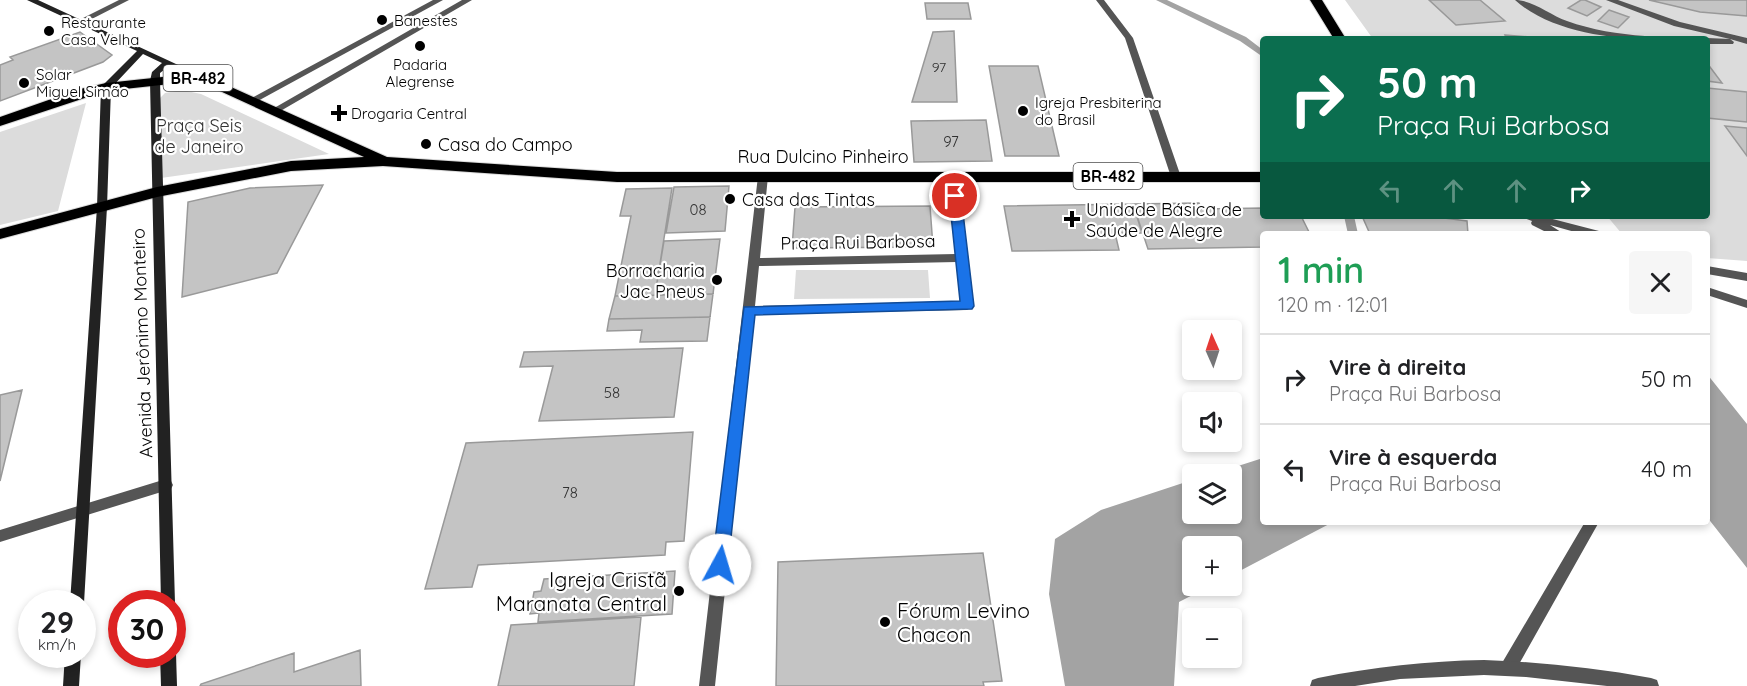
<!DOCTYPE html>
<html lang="pt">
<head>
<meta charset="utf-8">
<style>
	body { margin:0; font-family:Quicksand,sans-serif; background:#f6f6f6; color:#202124; height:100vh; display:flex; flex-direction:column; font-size:22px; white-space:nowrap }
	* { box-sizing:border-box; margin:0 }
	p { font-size:20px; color:#757577 }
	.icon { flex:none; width:33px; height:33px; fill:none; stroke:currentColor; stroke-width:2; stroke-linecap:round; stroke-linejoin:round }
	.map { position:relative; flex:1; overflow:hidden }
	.sheet { position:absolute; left:1260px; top:231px; width:450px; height:294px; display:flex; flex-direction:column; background:#fff; border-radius:6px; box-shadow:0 3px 9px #0003 }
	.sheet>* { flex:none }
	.top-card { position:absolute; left:1260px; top:36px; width:450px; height:183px; border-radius:6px; box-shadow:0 3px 9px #0003; background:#0b6e4f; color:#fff; overflow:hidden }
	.needle { width:39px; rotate:357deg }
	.buttons { position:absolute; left:1182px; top:320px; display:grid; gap:12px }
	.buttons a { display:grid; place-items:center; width:60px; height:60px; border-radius:6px; background:#fff; box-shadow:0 3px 9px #0003; font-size:30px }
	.speed { position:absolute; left:18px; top:590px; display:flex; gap:12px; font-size:30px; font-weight:700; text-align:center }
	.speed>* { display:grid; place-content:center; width:78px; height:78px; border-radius:50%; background:#fff; box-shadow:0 3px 9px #0003; line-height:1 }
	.speed small { font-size:15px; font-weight:400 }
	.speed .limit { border:9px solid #d22; background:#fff; color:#111 }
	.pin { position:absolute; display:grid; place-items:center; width:51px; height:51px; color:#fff; margin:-26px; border:3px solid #fff; border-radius:50%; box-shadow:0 2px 6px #0007 }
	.me { position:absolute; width:66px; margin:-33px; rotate:6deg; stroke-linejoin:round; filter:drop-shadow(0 0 4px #0008) }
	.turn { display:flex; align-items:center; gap:21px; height:126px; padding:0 18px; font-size:27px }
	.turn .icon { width:78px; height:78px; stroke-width:2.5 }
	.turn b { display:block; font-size:42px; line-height:51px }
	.lanes { display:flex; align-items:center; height:57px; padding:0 18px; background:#0003; justify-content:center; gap:30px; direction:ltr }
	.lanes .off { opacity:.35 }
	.round { display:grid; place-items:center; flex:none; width:63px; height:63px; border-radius:6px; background:#f6f6f6 }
	.head { display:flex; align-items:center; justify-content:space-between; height:102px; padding:0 18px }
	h1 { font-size:36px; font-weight:600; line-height:45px; color:#1e9e55 }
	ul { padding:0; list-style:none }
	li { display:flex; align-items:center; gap:18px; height:90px; padding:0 18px; border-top:2px solid #e0e0e0 }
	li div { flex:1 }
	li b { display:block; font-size:22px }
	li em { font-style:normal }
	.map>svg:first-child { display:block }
	.green { fill:#dcdcdc }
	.water { fill:#a3a3a3 }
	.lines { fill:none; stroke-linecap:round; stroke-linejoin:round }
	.stream { fill:#a3a3a3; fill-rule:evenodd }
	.building { fill:#c4c4c4; stroke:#999; stroke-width:1.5 }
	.highway-casing { stroke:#dbdbdb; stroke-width:2 }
	.lane { fill:#555; fill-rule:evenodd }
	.street { fill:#555; fill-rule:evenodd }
	.secondary { fill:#222; fill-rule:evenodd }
	.highway { fill:#000; fill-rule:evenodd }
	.route { fill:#1a73e8; stroke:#114b97; stroke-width:1.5 }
	.poi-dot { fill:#000; stroke:#fff; stroke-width:2 }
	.labels { text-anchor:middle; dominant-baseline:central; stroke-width:4.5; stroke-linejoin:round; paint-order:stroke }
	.far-number-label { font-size:14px; fill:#313131 }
	.far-poi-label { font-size:15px; fill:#000; stroke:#fff; text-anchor:start }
	.number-label { font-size:15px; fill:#313131 }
	.shield { fill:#fff; stroke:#4c4c4c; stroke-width:1.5 }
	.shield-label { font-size:16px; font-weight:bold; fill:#000 }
	.park-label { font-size:18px; fill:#333; stroke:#fff }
	.poi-label { font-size:18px; fill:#000; stroke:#fff; text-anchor:start }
	.street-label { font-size:18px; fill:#000; stroke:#fff }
	.near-poi-label { font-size:21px; fill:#000; stroke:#fff; text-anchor:end }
</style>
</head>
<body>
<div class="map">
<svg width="1747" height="686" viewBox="0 0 1747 686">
	<rect width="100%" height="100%" fill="#fff"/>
	<path class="green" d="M 1345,0 L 1747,0 L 1747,261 L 1707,258 L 1707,234 L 1622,234 L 1607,216 L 1707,216 L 1707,39 L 1373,39 Z
		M 182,90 L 201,94 L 329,154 L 161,178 L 160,98 L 165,93 Z
		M 86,103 L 58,211 L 0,225 L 0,132 Z
		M 796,270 L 928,270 L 930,298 L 794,299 Z"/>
	<path class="water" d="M 1707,374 L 1747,424 L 1747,568 L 1707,517 Z
		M 1263,458 L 1263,522 L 1333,522 L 1232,575 L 1232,546 L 1192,546 L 1192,585 L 1212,585 L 1179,602 L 1174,686 L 1065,686 L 1049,594 L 1055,539 L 1101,510 L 1192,480 L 1192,513 L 1232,513 L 1232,474 L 1213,474 Z"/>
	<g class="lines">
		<path class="stream" d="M 1156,0 L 1167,0 L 1246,37 L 1263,50 L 1263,57 L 1240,41 Z
			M 1344,216 L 1354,216 L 1358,234 L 1348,234 Z"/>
	</g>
	<path class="building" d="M 1429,0 L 1480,0 L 1505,21 L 1456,25 Z
		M 1581,0 L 1585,0 L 1601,7 L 1587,16 L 1568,8 Z
		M 1649,0 L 1747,0 L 1747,16 L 1700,12 Z
		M 925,3 L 968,3 L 971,19 L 927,19 Z
		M 1609,10 L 1629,17 L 1618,28 L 1598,21 Z
		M 954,31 L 957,102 L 912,102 L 933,32 Z
		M 80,32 L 112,55 L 103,62 L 0,101 L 0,65 L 13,60 L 10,57 Z
		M 1505,35 L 1556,39 L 1507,39 Z
		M 1707,63 L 1722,83 L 1707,81 Z
		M 989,66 L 1038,66 L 1059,156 L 1005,156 Z
		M 1707,88 L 1747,92 L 1747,122 L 1707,118 Z
		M 986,120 L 992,161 L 914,162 L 911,121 Z
		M 1725,126 L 1747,128 L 1747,156 Z
		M 323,185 L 277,273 L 182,297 L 188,202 L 250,188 Z
		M 729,186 L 725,231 L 666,233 L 674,187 Z
		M 672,188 L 655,295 L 615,296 L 631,216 L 620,216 L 626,189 Z
		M 1199,203 L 1202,209 L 1263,208 L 1263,216 L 1301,216 L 1310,234 L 1263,234 L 1263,247 L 1148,249 L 1133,204 Z
		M 1133,204 L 1142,233 L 1115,233 L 1119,250 L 1012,251 L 1004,206 Z
		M 930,206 L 933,247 L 792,248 L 795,207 Z
		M 1362,216 L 1429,216 L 1467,221 L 1468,234 L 1370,234 Z
		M 720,239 L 713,294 L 655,295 L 664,241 Z
		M 713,294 L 710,317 L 609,319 L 615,296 Z
		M 710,317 L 707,341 L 640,342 L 642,330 L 607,331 L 609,319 Z
		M 683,348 L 674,417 L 539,421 L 553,366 L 520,367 L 524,352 Z
		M 22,390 L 0,481 L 0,395 Z
		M 693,432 L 684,541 L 666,542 L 665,555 L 478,565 L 472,587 L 425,589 L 466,443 Z
		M 983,553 L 1002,681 L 983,682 L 984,686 L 776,686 L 778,562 Z
		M 675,571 L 672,614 L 538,622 L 539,613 L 530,614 L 534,592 L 541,591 L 544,579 Z
		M 641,617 L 634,686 L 498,686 L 511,625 Z
		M 360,650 L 361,686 L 200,686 L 201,684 L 294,653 L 294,672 Z"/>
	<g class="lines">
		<defs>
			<path id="highway" d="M 1310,0 L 1322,0 L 1346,39 L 1334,39 Z
				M 200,73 L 387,157 L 617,172 L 1263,172 L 1263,182 L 617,182 L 383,166 L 291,171 L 157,197 L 0,239 L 0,229 L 157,187 L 291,161 L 364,157 L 198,81 L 106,91 L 0,126 L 0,117 L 80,89 L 106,83 Z"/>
		</defs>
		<use href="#highway" class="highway-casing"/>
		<path class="lane" d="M 1515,0 C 1533,0 1550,15 1567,21 C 1592,30 1618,34 1645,36 L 1649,39 C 1607,39 1548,30 1515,0 Z
			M 1606,0 L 1618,0 L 1680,22 L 1747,38 L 1747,44 L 1730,39 L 1734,42 L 1733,44 L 1707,44 L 1707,39 L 1705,39 L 1707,38 L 1730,39 L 1674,26 Z
			M 1585,522 L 1599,522 L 1514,673 L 1508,676 L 1502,673 L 1500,668 L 1502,663 Z"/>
		<path class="street" d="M 119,0 L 129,0 L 82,24 L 75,22 Z
			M 433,0 L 443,0 L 256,102 L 250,102 L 248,100 Z
			M 462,0 L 472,0 L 277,113 L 274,114 L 269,111 Z
			M 1096,0 L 1104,0 L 1133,38 L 1181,177 L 1180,179 L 1172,179 L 1171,177 L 1125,38 Z
			M 763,173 L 768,176 L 760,258 L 956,254 L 948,176 L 953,173 L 957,174 L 973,306 L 967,310 L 754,314 L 715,686 L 699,686 L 758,176 ZM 957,262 L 961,302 L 755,306 L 759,266 Z
			M 1523,216 L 1541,216 L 1599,231 L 1600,234 L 1582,234 L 1550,225 L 1564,234 L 1550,234 L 1532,225 L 1531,223 L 1532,221 L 1524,218 Z
			M 1707,266 L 1747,273 L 1747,281 L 1707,274 Z
			M 1707,287 L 1747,300 L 1747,308 L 1707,295 Z
			M 166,479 L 171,481 L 173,485 L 171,489 L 0,542 L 0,530 Z
			M 1484,660 C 1541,662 1595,668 1651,678 L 1657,680 L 1659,686 L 1607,686 L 1526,677 L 1484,675 L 1400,679 L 1355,686 L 1310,686 L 1312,680 L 1318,678 C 1373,667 1428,661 1484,660 Z"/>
		<path class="secondary" d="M 27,0 L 38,0 L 204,77 L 200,80 L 197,79 L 169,66 L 160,73 L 160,81 L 175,603 L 172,608 L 172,603 L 161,603 L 150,81 L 152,72 L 162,63 L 143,54 L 111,88 L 107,207 L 84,603 L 82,607 L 82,603 L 70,603 L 97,207 L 101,87 L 137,51 Z
			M 172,648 L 176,654 L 177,686 L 161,686 L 160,654 L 172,654 Z
			M 65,654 L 81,654 L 79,686 L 63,686 Z"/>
		<use href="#highway" class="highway"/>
	</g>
	<path class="route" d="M 955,193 L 961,196 L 974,306 L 972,309 L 755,315 L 728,565 L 726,570 L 720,572 L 714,570 L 712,565 L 744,307 L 960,301 L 949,196 Z"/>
	<g class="poi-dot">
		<circle cx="382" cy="20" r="6"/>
		<circle cx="49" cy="31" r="6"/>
		<circle cx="420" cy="46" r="6"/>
		<circle cx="24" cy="83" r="6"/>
		<circle cx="1023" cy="111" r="6"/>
		<path d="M336 104h6v6h6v6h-6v6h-6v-6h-6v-6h6z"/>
		<circle cx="426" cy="144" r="6"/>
		<circle cx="730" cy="199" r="6"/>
		<path d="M1069 210h6v6h6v6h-6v6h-6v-6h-6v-6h6z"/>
		<circle cx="717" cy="280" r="6"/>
		<circle cx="679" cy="591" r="6"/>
		<circle cx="885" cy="622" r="6"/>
	</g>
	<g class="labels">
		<g class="far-number-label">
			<text x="939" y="67">97</text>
		</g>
		<g class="far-poi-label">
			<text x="394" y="20">Banestes</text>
			<text x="61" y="22">Restaurante<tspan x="61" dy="17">Casa Velha</tspan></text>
			<text x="420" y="64" text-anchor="middle">Padaria<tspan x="420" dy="17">Alegrense</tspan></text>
			<text x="36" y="74">Solar<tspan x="36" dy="17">Miguel Simão</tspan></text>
			<text x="1035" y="102">Igreja Presbiterina<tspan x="1035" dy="17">do Brasil</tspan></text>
			<text x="351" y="113">Drogaria Central</text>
		</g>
		<g class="number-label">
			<text x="951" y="141">97</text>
			<text x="698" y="209">08</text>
			<text x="612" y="392">58</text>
			<text x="570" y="492">78</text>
		</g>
		<g class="shield">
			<rect x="163.5" y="65" width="69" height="26" rx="4.5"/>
			<rect x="1073.5" y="163" width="69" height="26" rx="4.5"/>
		</g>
		<g class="shield-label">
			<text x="198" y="78">BR-482</text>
			<text x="1108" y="176">BR-482</text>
		</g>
		<g class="park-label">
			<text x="199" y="125">Praça Seis<tspan x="199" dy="21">de Janeiro</tspan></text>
		</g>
		<g class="poi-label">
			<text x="438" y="144">Casa do Campo</text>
			<text x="742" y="199">Casa das Tintas</text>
			<text x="1086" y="209">Unidade Básica de<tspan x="1086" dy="21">Saúde de Alegre</tspan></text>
			<text x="705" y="270" text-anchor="end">Borracharia<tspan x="705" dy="21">Jac Pneus</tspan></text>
		</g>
		<g class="street-label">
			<text x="823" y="156">Rua Dulcino Pinheiro</text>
			<text transform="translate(858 242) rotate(-1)">Praça Rui Barbosa</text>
			<text transform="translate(142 343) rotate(-92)">Avenida Jerônimo Monteiro</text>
		</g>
		<g class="near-poi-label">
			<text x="667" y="579">Igreja Cristã<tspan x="667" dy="24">Maranata Central</tspan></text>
			<text x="897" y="610" text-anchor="start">Fórum Levino<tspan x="897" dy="24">Chacon</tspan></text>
		</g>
	</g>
</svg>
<div class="buttons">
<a><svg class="needle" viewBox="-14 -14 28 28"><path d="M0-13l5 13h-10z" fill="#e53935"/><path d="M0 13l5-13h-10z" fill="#757577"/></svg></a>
<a><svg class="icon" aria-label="sound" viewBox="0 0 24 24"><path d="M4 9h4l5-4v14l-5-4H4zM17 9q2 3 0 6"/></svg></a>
<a><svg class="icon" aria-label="layers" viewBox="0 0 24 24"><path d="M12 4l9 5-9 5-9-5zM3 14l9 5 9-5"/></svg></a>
<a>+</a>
<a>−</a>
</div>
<div class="speed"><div>29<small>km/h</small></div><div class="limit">30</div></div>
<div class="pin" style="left:955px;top:196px;background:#d93025"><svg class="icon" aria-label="arrive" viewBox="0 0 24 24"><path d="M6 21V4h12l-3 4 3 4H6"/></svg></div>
<svg class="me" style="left:720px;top:565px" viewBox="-20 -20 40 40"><circle r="19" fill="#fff"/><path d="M0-13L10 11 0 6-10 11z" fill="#1a73e8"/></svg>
<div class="top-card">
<div class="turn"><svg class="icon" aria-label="right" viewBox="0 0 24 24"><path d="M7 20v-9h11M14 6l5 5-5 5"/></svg><div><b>50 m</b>Praça Rui Barbosa</div></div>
<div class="lanes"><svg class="icon off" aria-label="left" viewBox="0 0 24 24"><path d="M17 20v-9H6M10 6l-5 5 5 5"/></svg><svg class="icon off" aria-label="ahead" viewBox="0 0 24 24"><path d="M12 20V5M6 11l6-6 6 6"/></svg><svg class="icon off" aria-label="ahead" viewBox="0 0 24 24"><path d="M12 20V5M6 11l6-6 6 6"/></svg><svg class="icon" aria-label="right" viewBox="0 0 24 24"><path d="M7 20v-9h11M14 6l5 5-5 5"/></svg></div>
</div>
<section class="sheet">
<div class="head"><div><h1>1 min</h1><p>120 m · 12:01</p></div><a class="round"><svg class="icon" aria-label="close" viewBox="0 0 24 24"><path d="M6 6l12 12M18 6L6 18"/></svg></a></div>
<ul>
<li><svg class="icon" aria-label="right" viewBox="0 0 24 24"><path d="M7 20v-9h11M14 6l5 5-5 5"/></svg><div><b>Vire à direita</b><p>Praça Rui Barbosa</p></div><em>50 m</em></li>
<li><svg class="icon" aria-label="left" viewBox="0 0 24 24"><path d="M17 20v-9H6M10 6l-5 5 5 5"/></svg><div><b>Vire à esquerda</b><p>Praça Rui Barbosa</p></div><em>40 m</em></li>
</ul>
</section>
</div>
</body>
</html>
